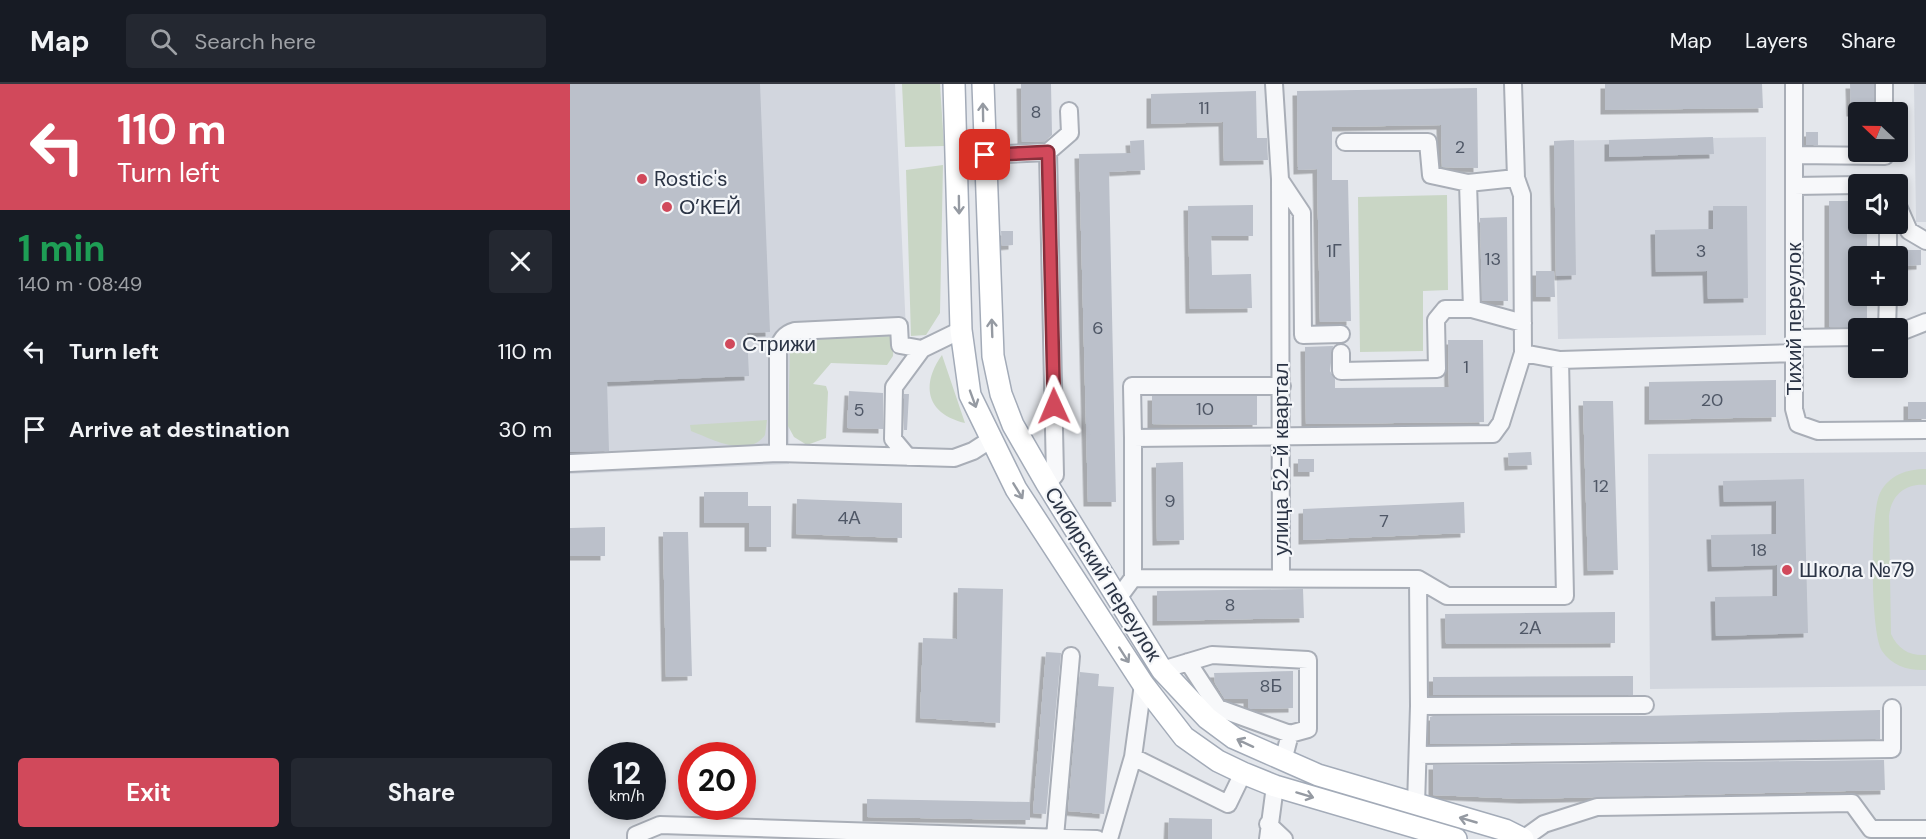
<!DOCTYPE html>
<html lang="en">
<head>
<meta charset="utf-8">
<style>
	body { margin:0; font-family:"DM Sans",sans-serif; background:#242831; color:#f1f3f6; height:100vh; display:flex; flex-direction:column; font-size:22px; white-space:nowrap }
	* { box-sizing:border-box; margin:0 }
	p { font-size:20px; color:#9ea1a6 }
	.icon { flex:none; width:33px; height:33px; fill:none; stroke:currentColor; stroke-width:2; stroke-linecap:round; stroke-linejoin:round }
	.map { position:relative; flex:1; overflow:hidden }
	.details { display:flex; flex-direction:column; background:#171b24; width:570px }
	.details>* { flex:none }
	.banner { background:#d1495b; color:#fff; overflow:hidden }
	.needle { width:39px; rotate:292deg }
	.controls { position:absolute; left:1278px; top:18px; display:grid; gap:12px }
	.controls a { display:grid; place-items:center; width:60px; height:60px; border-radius:6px; background:#171b24; box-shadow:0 3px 9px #0003; font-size:30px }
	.speed { position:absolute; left:18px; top:658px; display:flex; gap:12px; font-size:30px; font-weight:700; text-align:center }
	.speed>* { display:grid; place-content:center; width:78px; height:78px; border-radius:50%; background:#171b24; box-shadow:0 3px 9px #0003; line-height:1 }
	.speed small { font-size:15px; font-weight:400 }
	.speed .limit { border:9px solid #d22; background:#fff; color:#111 }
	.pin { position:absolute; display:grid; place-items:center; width:51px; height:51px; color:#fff; margin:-26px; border-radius:12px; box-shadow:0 3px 9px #0006 }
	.me { position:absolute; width:66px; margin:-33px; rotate:359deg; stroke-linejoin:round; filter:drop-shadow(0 0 4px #0008) }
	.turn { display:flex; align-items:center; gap:21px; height:126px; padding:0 18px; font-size:27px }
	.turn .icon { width:78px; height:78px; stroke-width:2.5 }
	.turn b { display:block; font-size:42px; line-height:51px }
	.round { display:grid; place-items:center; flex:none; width:63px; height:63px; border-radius:6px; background:#242831 }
	.headline { display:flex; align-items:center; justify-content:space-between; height:102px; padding:0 18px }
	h1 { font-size:36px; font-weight:700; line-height:45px; color:#1e9e55 }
	.button { display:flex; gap:12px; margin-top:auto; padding:12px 18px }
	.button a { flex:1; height:69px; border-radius:6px; background:#d1495b; color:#fff; font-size:24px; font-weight:700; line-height:69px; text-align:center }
	.button a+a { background:#242831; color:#f1f3f6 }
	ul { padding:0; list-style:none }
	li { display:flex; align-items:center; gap:18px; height:78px; padding:0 18px }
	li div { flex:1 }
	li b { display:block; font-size:22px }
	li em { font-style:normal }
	header { display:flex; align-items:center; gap:36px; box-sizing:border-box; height:84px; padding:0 30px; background:#171b24; border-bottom:2px solid #363941 }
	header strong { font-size:28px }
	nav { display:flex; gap:33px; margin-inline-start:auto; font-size:21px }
	.search { width:420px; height:54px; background:#242831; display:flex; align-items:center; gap:15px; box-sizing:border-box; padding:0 21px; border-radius:6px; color:#9ea1a6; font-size:22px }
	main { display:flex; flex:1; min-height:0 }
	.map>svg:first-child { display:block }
	.built { fill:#d2d6de }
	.green { fill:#c9d6c5 }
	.building { fill:#bbc0ca; filter:url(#shadow) }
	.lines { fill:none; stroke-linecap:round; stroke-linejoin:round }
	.minor-casing { stroke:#a9aeb7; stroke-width:20 }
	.major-casing { stroke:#a3abb8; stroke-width:24 }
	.minor { stroke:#f7f8fa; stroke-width:16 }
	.major { stroke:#fff; stroke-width:21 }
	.oneway { stroke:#959aa2 }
	.route-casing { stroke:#882f3b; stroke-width:15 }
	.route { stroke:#d1495b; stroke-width:10 }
	.poi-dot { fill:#d1495b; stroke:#f4f6f9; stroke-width:2 }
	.labels { text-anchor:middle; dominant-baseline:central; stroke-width:4.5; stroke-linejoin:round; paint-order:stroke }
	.number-label { font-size:18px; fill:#4f5766 }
	.poi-label { font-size:21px; fill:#2b3445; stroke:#f4f6f9; text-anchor:start }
	.street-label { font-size:21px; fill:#2b3445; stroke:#f4f6f9 }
</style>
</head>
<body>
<header>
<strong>Map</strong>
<div class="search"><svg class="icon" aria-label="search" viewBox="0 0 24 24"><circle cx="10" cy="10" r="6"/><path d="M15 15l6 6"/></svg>Search here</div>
<nav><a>Map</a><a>Layers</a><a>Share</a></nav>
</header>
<main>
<section class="details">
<div class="banner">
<div class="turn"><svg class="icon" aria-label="left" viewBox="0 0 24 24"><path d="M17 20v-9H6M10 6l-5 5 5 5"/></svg><div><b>110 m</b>Turn left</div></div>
</div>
<div class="headline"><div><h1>1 min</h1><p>140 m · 08:49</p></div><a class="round"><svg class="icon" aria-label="close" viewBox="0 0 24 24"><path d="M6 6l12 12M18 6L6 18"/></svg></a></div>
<ul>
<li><svg class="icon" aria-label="left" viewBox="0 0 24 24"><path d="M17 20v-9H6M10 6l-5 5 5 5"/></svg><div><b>Turn left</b></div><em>110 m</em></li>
<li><svg class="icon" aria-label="arrive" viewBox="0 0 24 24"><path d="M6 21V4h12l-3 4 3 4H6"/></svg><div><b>Arrive at destination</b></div><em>30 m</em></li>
</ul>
<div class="button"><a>Exit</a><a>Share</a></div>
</section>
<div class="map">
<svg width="1356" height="755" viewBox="0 0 1356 755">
	<defs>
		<filter id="shadow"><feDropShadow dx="-4.5" dy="4.5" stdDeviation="0" flood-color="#0004"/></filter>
	</defs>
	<rect width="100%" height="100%" fill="#e4e7ec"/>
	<path class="built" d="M 0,0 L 325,0 L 336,248 L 324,252 L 220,263 L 219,380 L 0,390 Z
		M 1344,0 L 1356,0 L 1356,138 L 1346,138 Z
		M 1196,53 L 1196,251 L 988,255 L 984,57 Z
		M 1356,368 L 1356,602 L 1080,605 L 1078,370 Z"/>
	<path class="green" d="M 332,0 L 370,0 L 374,62 L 335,63 Z
		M 373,81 L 370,229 L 356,251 L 341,252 L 336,86 Z
		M 877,111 L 878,206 L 853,207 L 853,267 L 790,268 L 788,113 Z
		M 324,252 L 323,272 L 317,281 L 261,279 L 243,300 L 256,302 L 258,308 L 256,354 L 237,361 L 224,353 L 218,342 L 220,263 L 224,256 Z
		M 372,271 L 395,339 C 357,330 350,302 372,271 Z
		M 197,336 L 195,351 C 178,375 142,355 121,347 L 120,341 Z
		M 1356,385 L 1356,401 C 1335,399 1321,412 1319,432 L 1321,550 C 1328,565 1339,572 1356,571 L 1356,586 C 1339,587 1322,582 1312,567 C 1300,549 1300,428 1310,409 C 1319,391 1337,385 1356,385 Z"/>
	<path class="building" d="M 0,0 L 190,0 L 200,248 L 177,249 L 179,292 L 37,298 L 39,367 L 0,368 Z
		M 451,0 L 481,0 L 482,51 L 475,57 L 452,58 Z
		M 1035,0 L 1192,0 L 1193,24 L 1035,26 Z
		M 1280,0 L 1304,0 L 1304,28 L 1281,28 Z
		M 907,4 L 908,84 L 872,83 L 871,41 L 762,43 L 762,96 L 778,96 L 781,237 L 750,238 L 747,85 L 728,86 L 727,7 Z
		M 686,7 L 687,54 L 697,54 L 698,76 L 654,77 L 653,38 L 581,40 L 581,10 Z
		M 1236,48 L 1248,48 L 1248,61 L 1236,61 Z
		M 1143,53 L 1144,70 L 1039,73 L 1039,56 Z
		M 574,56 L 575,86 L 539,88 L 546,418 L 518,418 L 509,70 L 561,69 L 560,57 Z
		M 1004,56 L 1006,191 L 986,192 L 984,57 Z
		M 1259,117 L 1288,117 L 1288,140 L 1297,140 L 1297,172 L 1288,172 L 1288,212 L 1297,212 L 1297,244 L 1259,243 Z
		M 683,121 L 683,152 L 641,152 L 642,191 L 681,190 L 682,224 L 620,225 L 618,122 Z
		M 1143,122 L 1177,122 L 1178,214 L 1138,215 L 1137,187 L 1086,188 L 1085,146 L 1143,145 Z
		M 937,133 L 938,217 L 912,217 L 910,134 Z
		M 431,147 L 443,147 L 443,161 L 432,162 Z
		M 1330,166 L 1351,166 L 1351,181 L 1330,182 Z
		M 966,187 L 984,187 L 985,213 L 966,213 Z
		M 878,256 L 913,256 L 914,338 L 736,340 L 735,263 L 763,262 L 760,287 L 765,295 L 765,304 L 879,303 Z
		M 1206,296 L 1206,333 L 1079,336 L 1079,298 Z
		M 279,307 L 313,309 L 313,345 L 277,344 Z
		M 334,310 L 339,310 L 337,346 L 334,346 Z
		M 582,312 L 687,312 L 687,341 L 582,340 Z
		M 1013,317 L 1043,317 L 1048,486 L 1018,487 Z
		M 1338,318 L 1356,318 L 1356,335 L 1338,335 Z
		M 961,368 L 962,381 L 939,382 L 938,369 Z
		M 728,375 L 744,375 L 744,388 L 728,388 Z
		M 613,378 L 614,456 L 587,457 L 586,379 Z
		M 1234,395 L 1238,549 L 1146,552 L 1145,513 L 1207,512 L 1207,481 L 1142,483 L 1141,451 L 1206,450 L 1206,417 L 1154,418 L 1153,397 Z
		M 134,408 L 178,408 L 178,422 L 201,422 L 201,463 L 179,463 L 179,439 L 134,439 Z
		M 227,415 L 332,419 L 332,454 L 226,450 Z
		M 894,418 L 895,449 L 733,456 L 733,425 Z
		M 35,443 L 35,472 L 0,472 L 0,444 Z
		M 93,448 L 118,448 L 122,592 L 96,593 Z
		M 388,504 L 433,505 L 430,639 L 350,634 L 353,554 L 387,555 Z
		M 733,505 L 734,534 L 587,537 L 587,507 Z
		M 1045,528 L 1045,559 L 876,560 L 875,530 Z
		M 476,568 L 491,569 L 476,730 L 463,729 Z
		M 723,587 L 723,624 L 682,625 L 678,624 L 678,615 L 655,615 L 645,599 L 644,589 Z
		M 510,588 L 529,590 L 528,602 L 544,603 L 534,730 L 498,727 Z
		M 1063,592 L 1063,611 L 863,611 L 863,593 Z
		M 1310,626 L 1310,655 L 860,660 L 860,633 L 863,632 L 1075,632 Z
		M 1314,676 L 1315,706 L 954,715 L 863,711 L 863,681 Z
		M 297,715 L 460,718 L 460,736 L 297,733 Z
		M 599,734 L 642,735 L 642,755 L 598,755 Z"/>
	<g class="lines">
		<defs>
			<path id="minor" d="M 704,0 L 710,95 L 711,494
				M 943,0 L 946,94 L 952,111 L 953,269 L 990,276
				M 1224,0 L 1224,325 L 1228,340 L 1248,347 L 1356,346
				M 1314,0 L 1314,28
				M 775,58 L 858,58 L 861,91 L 898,99 L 946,94
				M 478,68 L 500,49 L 499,27
				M 415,71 L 478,68 L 485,391 L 477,400
				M 1224,71 L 1315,72 L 1315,68
				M 710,96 L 732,129 L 733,251 L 771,250
				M 898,99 L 902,225
				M 1224,102 L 1288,101
				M 1328,122 L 1339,147 L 1356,157
				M 1318,172 L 1318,140
				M 1317,244 L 1318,212
				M 1328,249 L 1356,238
				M 1224,254 L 1288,253
				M 771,269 L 771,287 L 867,285 L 866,236 L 875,225 L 902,225 L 953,239
				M 563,354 L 562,302 L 712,302
				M 208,369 L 208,269 C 209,258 214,250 225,247 L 329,242 L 330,261 L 352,265
				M 338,373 L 323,355 L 324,303 L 352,265 L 391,246
				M 0,379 L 208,369 L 384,374 L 403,367 L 420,356
				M 563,494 L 848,495 L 877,512 L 995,512 L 990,276 L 1224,269
				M 549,513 L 563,494 L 563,354 L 923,350 L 931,339 L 953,269
				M 618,578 L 648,624 L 720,650
				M 592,586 L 642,571 L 738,576 L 738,645 L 720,650 L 713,677
				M 849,622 L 1075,621
				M 848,671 L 1322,665 L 1322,624
				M 563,673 L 658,720 L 673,689
				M 846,721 L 849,622 L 848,495
				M 698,740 L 714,755
				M 485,753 L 501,572
				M 66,755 L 66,751 L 90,741 L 527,755
				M 539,755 L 563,673 L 573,600
				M 698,755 L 705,702
				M 953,755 L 974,740 L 1027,723 L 1282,719 L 1301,745 L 1356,745"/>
			<path id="major" d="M 384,0 L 391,246 L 400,311 L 446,405 L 573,600 L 614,653 L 648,677 L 673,689 L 705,702 L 886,755
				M 413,0 L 423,272 L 431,310 L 443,341 L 477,400 L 592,586 L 637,634 L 664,654 L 748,691 L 935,746 L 953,755"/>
		</defs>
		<use href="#minor" class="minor-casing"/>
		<use href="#major" class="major-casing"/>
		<use href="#minor" class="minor"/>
		<use href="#major" class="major"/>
	</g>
	<defs><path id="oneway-shaft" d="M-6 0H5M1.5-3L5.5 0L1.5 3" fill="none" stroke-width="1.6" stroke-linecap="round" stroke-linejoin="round" transform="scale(1.5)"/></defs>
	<g class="oneway">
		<use href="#oneway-shaft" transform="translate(413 28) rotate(-91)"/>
		<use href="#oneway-shaft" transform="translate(389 121) rotate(89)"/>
		<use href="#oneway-shaft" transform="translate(422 244) rotate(-92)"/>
		<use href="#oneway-shaft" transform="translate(403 315) rotate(70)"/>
		<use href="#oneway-shaft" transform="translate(448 407) rotate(59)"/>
		<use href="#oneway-shaft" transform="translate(554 571) rotate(57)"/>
		<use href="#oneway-shaft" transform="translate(675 659) rotate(-155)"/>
		<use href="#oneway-shaft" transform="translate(735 711) rotate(17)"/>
		<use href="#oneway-shaft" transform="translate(898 736) rotate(-164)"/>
	</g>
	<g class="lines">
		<defs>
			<path id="route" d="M 415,71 L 478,68 L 484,322"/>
		</defs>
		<use href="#route" class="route-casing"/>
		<use href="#route" class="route"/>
	</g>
	<g class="poi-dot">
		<circle cx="72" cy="95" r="6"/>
		<circle cx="97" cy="123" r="6"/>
		<circle cx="160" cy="260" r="6"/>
		<circle cx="1217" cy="486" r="6"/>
	</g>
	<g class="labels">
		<g class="number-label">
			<text x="634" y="24">11</text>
			<text x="466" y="28">8</text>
			<text x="890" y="63">2</text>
			<text x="764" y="167">1Г</text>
			<text x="1131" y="167">3</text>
			<text x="923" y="175">13</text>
			<text x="528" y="244">6</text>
			<text x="896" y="283">1</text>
			<text x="1142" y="316">20</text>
			<text x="635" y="325">10</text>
			<text x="289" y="326">5</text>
			<text x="1031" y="402">12</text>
			<text x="600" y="417">9</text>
			<text x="279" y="434">4А</text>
			<text x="814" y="437">7</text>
			<text x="1189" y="466">18</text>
			<text x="660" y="521">8</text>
			<text x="960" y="544">2А</text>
			<text x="701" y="602">8Б</text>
		</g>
		<g class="poi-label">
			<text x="84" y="95">Rostic's</text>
			<text x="109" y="123">О’КЕЙ</text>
			<text x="172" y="260">Стрижи</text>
			<text x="1229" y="486">Школа №79</text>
		</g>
		<g class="street-label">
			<text transform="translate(1224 235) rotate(-90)">Тихий переулок</text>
			<text transform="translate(711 375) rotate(-90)">улица 52-й квартал</text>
			<text transform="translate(533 490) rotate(58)">Сибирский переулок</text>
		</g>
	</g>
</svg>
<div class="controls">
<a><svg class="needle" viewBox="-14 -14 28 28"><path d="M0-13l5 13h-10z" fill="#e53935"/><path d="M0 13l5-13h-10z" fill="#9ea1a6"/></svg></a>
<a><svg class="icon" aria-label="sound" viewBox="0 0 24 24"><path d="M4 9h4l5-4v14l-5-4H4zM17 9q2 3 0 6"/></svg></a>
<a>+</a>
<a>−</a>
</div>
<div class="speed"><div>12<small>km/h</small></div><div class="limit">20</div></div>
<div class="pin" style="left:415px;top:71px;background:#d93025"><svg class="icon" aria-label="arrive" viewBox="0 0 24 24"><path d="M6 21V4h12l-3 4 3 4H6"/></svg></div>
<svg class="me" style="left:484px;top:322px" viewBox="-20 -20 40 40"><path d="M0-17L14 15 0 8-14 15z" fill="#d1495b" stroke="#fff" stroke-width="4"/></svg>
</div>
</main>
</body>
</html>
